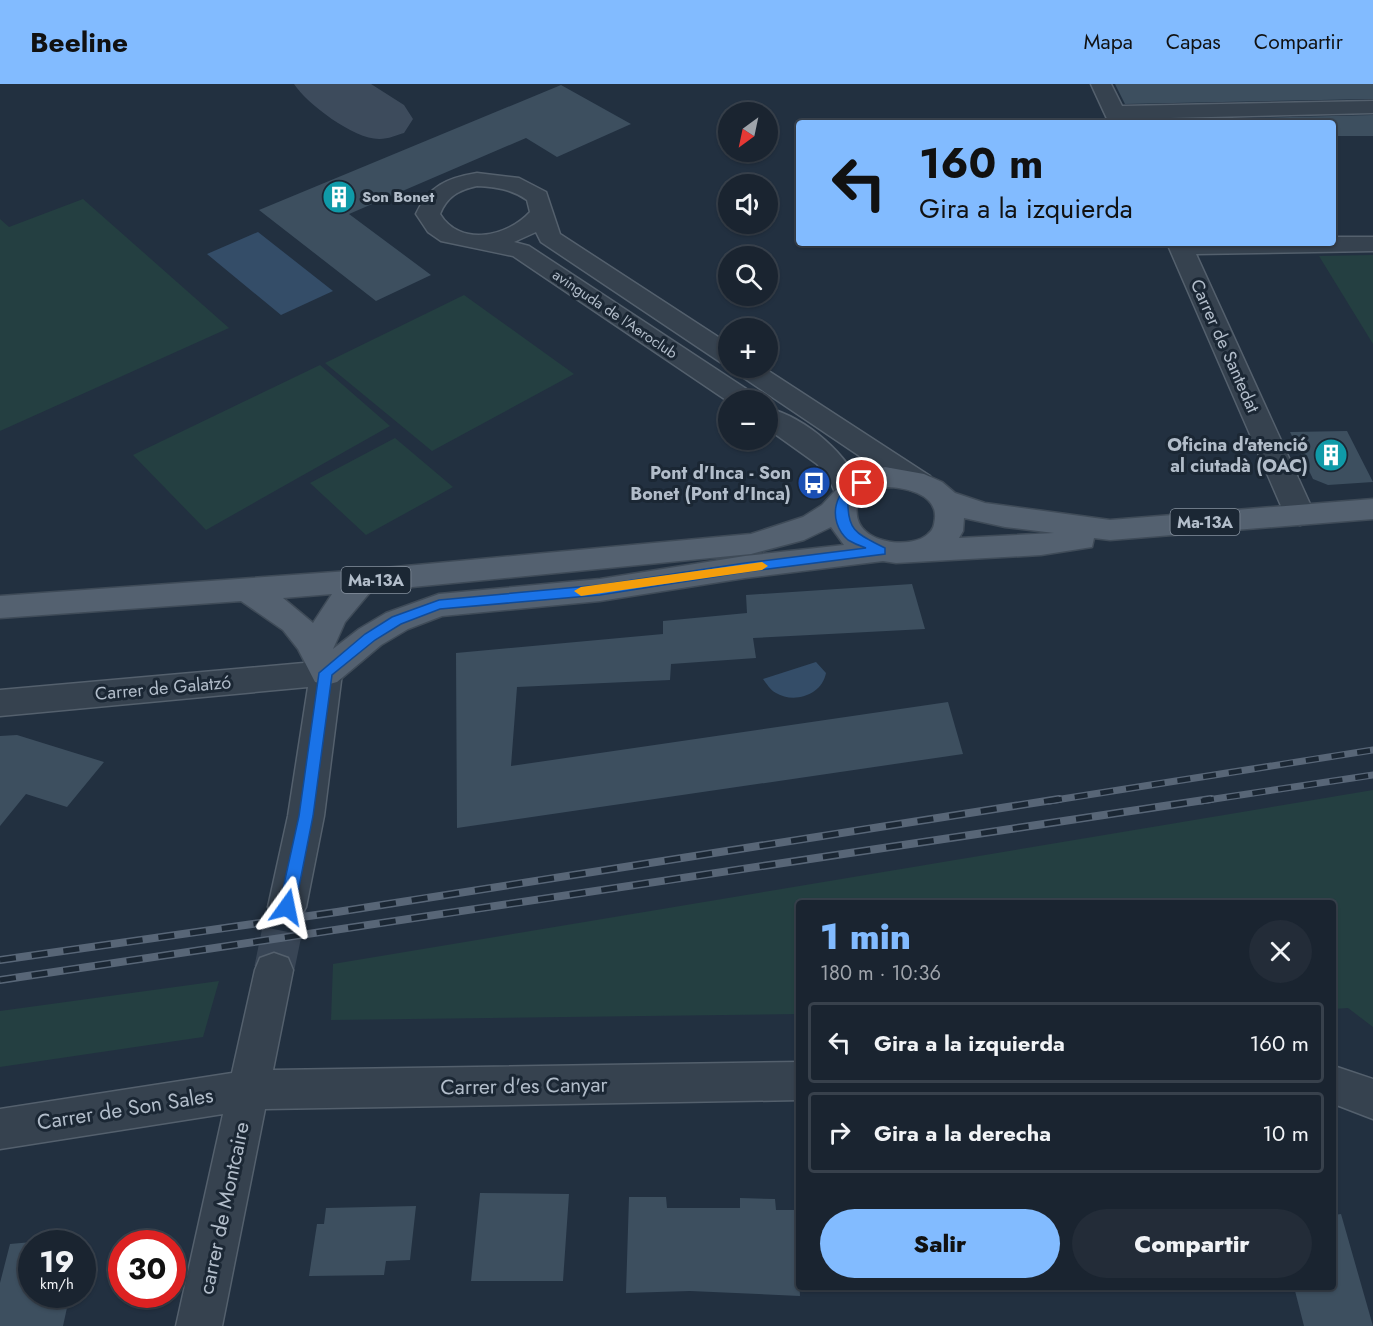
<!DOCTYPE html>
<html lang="es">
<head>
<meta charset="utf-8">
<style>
	body { margin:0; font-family:Jost,sans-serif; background:#232c38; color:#f1f3f6; height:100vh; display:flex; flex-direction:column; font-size:22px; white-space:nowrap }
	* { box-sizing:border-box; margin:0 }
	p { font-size:20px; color:#9fa4ab }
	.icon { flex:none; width:33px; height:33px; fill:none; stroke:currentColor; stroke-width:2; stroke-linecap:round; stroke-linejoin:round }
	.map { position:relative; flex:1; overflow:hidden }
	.side { position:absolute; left:796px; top:816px; width:540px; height:390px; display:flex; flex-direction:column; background:#1a2430; border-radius:6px; box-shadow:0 2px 4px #0004,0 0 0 2px #38414c }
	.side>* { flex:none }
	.banner { position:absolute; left:796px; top:36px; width:540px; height:126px; border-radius:6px; box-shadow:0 2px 4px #0004,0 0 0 2px #38414c; background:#82bbff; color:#111; overflow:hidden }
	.needle { width:39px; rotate:213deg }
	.controls { position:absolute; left:718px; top:18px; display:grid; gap:12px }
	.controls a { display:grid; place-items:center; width:60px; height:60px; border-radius:50%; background:#1a2430; box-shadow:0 2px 4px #0004,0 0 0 2px #38414c; font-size:30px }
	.speed { position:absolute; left:18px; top:1146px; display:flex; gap:12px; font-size:30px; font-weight:700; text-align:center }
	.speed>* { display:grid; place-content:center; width:78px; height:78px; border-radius:50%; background:#1a2430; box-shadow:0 2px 4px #0004,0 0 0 2px #38414c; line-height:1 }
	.speed small { font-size:15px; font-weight:400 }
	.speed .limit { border:9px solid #d22; background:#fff; color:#111 }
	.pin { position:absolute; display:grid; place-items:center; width:51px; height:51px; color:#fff; margin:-26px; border:3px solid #fff; border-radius:50%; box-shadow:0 2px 6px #0007 }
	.me { position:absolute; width:66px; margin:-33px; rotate:12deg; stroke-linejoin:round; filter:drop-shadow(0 0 4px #0008) }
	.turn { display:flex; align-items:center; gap:21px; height:126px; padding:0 24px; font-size:27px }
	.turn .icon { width:78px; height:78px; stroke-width:2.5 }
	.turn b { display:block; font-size:42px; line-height:51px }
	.round { display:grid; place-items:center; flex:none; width:63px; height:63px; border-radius:32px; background:#232c38 }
	.headline { display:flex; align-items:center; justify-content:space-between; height:102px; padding:0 24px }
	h1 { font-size:36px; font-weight:800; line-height:45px; color:#82bbff }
	.primary-button { display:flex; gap:12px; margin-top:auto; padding:12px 24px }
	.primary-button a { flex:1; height:69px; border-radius:36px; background:#82bbff; color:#111; font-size:24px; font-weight:800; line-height:69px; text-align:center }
	.primary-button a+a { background:#232c38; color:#f1f3f6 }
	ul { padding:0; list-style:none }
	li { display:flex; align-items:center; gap:18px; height:81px; margin:0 12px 9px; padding:0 12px; border:3px solid #38414c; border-radius:6px }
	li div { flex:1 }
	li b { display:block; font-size:22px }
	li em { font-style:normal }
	header { display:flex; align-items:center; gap:36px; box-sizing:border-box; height:84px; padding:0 30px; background:#82bbff; color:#111 }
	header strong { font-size:28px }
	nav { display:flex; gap:33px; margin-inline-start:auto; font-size:21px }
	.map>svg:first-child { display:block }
	.green { fill:#243f41 }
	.water { fill:#344d68 }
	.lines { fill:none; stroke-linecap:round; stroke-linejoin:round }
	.taxiway { fill:#3d4b5c; fill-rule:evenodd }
	.building { fill:#3d4f5f }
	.minor-tunnel { stroke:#384555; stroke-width:40; stroke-dasharray:40 20; stroke-linecap:butt }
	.minor-casing { stroke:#54606d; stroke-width:3 }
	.major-casing { stroke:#3f4b58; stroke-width:3 }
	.minor { fill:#36424f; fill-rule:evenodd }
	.major { fill:#546170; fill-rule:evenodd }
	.rail-far1-casing { stroke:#586677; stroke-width:7 }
	.rail-casing { stroke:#586677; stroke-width:8 }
	.rail-far1 { stroke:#1b2734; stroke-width:4.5; stroke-dasharray:13; stroke-linecap:butt }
	.rail { stroke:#1b2734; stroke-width:5; stroke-dasharray:16; stroke-linecap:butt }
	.route { fill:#1a73e8; stroke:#114b97; stroke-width:1.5 }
	.slow { fill:#f59e0b }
	.labels { text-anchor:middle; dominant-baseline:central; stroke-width:6; stroke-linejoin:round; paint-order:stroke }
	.far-poi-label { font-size:15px; font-weight:bold; fill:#b2bdca; stroke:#1b2734; text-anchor:start }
	.far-street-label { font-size:15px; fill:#b2bdca; stroke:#1b2734 }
	.shield { fill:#1b2734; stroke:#85909d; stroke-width:1.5 }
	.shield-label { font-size:16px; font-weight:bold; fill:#b2bdca }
	.street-label { font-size:18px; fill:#b2bdca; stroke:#1b2734 }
	.poi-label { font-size:18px; font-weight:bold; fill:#b2bdca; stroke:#1b2734; text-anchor:end }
	.near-street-label { font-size:21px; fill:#b2bdca; stroke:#1b2734 }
</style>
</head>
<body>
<header>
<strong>Beeline</strong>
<nav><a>Mapa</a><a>Capas</a><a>Compartir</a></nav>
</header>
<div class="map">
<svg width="1373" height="1242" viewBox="0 0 1373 1242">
	<rect width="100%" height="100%" fill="#223040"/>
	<path class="green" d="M 83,115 L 229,244 L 0,347 L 0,135 L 9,143 Z
		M 1373,171 L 1373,260 L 1319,172 Z
		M 464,211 L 574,290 L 432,367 L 325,279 Z
		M 320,281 L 390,342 L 206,446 L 133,371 Z
		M 395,354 L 453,403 L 366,451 L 310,399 Z
		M 1373,706 L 1373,943 L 1348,924 L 1334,925 L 1334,819 L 800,819 L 799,930 L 331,936 L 333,880 Z
		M 219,897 L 203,953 L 0,983 L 0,927 Z"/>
	<path class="water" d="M 258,148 L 333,207 L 281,231 L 207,170 Z
		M 816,578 L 826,589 C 822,611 794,620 776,609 C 770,606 767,600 763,595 Z"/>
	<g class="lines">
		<path class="taxiway" d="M 294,0 L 371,0 L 404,21 L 413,35 L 404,49 C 397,51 388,55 380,55 C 355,56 307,20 294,0 Z"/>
	</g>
	<path class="building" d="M 1115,0 L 1373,0 L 1373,15 L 1125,20 Z
		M 561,1 L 631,40 L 557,73 L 526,54 L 349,130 L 431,191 L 376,217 L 259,126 Z
		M 1373,31 L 1373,52 L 1334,52 L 1334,39 L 1134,37 Z
		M 1347,347 L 1373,398 L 1328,401 L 1313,395 L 1290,348 Z
		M 912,500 L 925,545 L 753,554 L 756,574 L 671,580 L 670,596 L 517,603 L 511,682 L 948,618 L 963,670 L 457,744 L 456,569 L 663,550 L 663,537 L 747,529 L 746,511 Z
		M 17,651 L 104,678 L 67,723 L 26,710 L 0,742 L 0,652 Z
		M 480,1109 L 569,1110 L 563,1197 L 471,1197 Z
		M 629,1113 L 666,1113 L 667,1124 L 740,1124 L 740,1114 L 775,1115 L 776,1126 L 796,1126 L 800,1212 L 690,1207 L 626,1209 Z
		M 416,1122 L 410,1176 L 386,1177 L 384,1191 L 309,1192 L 317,1140 L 324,1140 L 326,1124 Z
		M 1341,1130 L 1373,1242 L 1304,1242 L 1294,1203 L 1334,1203 L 1334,1131 Z
		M 76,1154 L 75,1160 L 32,1160 L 32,1210 L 70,1210 L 63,1242 L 0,1242 L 0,1199 L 10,1160 Z"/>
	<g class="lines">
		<path class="minor-tunnel" d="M 274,886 L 287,823"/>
		<defs>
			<path id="minor" d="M 1091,0 L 1111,0 L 1122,22 L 1373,17 L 1373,29 L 1129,35 L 1131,39 L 1109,39 Z
				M 477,89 L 519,94 L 546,108 L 560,150 L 729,260 L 729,280 L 720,278 L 541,158 L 536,148 L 514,158 L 529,162 L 754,310 L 757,316 L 729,318 L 513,172 L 441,157 L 428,148 L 416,130 C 429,102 447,94 477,89 ZM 477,102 C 496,103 511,105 527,116 L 530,128 C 507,153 460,163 440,130 C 447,113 458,106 477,102 Z
				M 1334,153 L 1373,153 L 1373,167 L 1196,170 L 1315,431 L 1310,438 L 1300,441 L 1290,438 L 1285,431 L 1167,159 L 1334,159 Z
				M 734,284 L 764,284 L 930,392 L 934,399 L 930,406 L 920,409 L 910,406 L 738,290 Z
				M 768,324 C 806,334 850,371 862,408 L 858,415 L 848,418 L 838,415 L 829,395 L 817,380 L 768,345 Z
				M 326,577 L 337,580 L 342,589 L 324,732 L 306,823 L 300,834 L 287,839 L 274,834 L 268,823 L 288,732 L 308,603 L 0,632 L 0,606 Z
				M 274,869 L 288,874 L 293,886 L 273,986 L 800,978 L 800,1016 L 265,1025 L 222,1242 L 176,1242 L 223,1030 L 0,1065 L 0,1025 L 232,989 L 255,886 L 260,874 Z
				M 1334,982 L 1373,995 L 1373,1035 L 1334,1020 Z"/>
			<path id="major" d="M 885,383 L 924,390 L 942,398 L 955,409 L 985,419 L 1110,436 L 1373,415 L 1373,435 L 1110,456 L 1094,454 L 1092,463 L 1041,471 L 896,479 L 883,477 L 745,494 L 600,517 L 442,532 L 408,545 L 381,561 L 337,598 L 326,601 L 315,598 L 298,565 L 283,546 L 241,517 L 0,534 L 0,512 L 363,486 L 751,450 L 803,433 L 822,421 L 847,394 ZM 885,403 C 903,403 937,409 935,434 C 934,441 934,445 928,450 C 912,465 865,460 858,436 C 856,431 857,423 856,417 L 867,408 ZM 964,434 L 1005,443 L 1054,449 L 959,454 L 963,447 ZM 831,443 L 844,461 L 745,472 L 600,495 L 439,510 L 386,529 L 359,545 L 333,565 L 345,538 L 371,507 L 751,470 L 804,456 ZM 332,510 L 313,539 L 283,514 Z"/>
		</defs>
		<use href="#minor" class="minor-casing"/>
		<use href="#major" class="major-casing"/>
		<use href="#minor" class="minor"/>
		<use href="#major" class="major"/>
		<defs>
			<path id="rail-far1" d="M 1049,717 L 1373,666
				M 1201,717 L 1373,691"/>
			<path id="rail" d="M 0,876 L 337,828 L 1059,715
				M 0,896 L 1211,715"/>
		</defs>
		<use href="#rail-far1" class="rail-far1-casing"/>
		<use href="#rail" class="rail-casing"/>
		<use href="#rail-far1" class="rail-far1"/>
		<use href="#rail" class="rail"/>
	</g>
	<path class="route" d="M 862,395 L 868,399 L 848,417 C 847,449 860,451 885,464 L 885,470 L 745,488 L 600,511 L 440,525 L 401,540 L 375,556 L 332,591 L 313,732 L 295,823 L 287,830 L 282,828 L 279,823 L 299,732 L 319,589 L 365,550 L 392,533 L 439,516 L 600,501 L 745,479 L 866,464 C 860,462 853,459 848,456 C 826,436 834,403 862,395 Z"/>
	<path class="slow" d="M 762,478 L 768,482 L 762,486 L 581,512 L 574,507 L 581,503 Z"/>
	<defs>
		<symbol id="building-disc" viewBox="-11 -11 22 22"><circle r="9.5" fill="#0f9aa8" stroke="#1b2734"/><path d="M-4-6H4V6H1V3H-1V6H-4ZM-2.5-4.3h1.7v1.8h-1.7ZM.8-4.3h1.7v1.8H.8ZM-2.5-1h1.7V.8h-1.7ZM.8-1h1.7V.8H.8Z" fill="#fff"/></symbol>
		<symbol id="bus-disc" viewBox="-11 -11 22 22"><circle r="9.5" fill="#1a4fb4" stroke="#1b2734"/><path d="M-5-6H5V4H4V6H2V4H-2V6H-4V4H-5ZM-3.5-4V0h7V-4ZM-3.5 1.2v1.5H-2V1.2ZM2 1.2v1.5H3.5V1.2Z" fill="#fff"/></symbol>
	</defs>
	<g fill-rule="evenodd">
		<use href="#building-disc" x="320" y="94" width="38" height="38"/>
		<use href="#building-disc" x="1312" y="352" width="38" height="38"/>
		<use href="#bus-disc" x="795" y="380" width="38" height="38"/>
	</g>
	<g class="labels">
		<g class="far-poi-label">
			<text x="362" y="113">Son Bonet</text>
		</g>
		<g class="far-street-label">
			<text transform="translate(615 230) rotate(34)">avinguda de l'Aeroclub</text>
		</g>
		<g class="shield">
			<rect x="1170.5" y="425" width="69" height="26" rx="4.5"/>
			<rect x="341.5" y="483" width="69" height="26" rx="4.5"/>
		</g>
		<g class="shield-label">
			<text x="1205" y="438">Ma-13A</text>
			<text x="376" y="496">Ma-13A</text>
		</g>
		<g class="street-label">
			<text transform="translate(1225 262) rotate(66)">Carrer de Santedat</text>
			<text transform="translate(163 604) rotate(-5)">Carrer de Galatzó</text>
		</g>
		<g class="poi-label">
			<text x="1308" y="361">Oficina d'atenció<tspan x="1308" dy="21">al ciutadà (OAC)</tspan></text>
			<text x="791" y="389">Pont d'Inca - Son<tspan x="791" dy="21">Bonet (Pont d'Inca)</tspan></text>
		</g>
		<g class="near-street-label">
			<text transform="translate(524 1002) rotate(-1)">Carrer d'es Canyar</text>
			<text transform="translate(125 1025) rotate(-9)">Carrer de Son Sales</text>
			<text transform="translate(224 1124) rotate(-78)">carrer de Montcaire</text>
		</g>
	</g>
</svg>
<div class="controls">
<a><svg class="needle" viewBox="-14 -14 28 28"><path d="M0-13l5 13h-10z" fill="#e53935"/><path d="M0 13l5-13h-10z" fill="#9fa4ab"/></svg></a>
<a><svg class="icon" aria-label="sound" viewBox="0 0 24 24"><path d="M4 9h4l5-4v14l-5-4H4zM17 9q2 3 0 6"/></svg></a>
<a><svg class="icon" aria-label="search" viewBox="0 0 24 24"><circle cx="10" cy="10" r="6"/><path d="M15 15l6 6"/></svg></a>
<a>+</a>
<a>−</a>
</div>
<div class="speed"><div>19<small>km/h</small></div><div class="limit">30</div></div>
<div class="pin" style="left:862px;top:399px;background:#d93025"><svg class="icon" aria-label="arrive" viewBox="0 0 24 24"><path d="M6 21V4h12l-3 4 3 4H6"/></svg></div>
<svg class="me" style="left:287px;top:823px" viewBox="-20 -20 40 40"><path d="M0-17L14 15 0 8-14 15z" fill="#1a73e8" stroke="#fff" stroke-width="4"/></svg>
<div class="banner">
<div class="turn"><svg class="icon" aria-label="left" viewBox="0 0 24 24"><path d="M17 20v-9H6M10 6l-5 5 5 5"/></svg><div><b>160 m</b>Gira a la izquierda</div></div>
</div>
<section class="side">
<div class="headline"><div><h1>1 min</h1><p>180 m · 10:36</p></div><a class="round"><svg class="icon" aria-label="close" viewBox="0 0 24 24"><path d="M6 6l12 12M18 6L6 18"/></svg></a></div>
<ul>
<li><svg class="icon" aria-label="left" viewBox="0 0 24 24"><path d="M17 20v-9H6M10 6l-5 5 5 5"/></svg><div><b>Gira a la izquierda</b></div><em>160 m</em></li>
<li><svg class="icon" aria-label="right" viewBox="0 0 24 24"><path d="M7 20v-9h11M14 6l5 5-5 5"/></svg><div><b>Gira a la derecha</b></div><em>10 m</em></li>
</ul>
<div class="primary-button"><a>Salir</a><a>Compartir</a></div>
</section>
</div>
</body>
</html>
